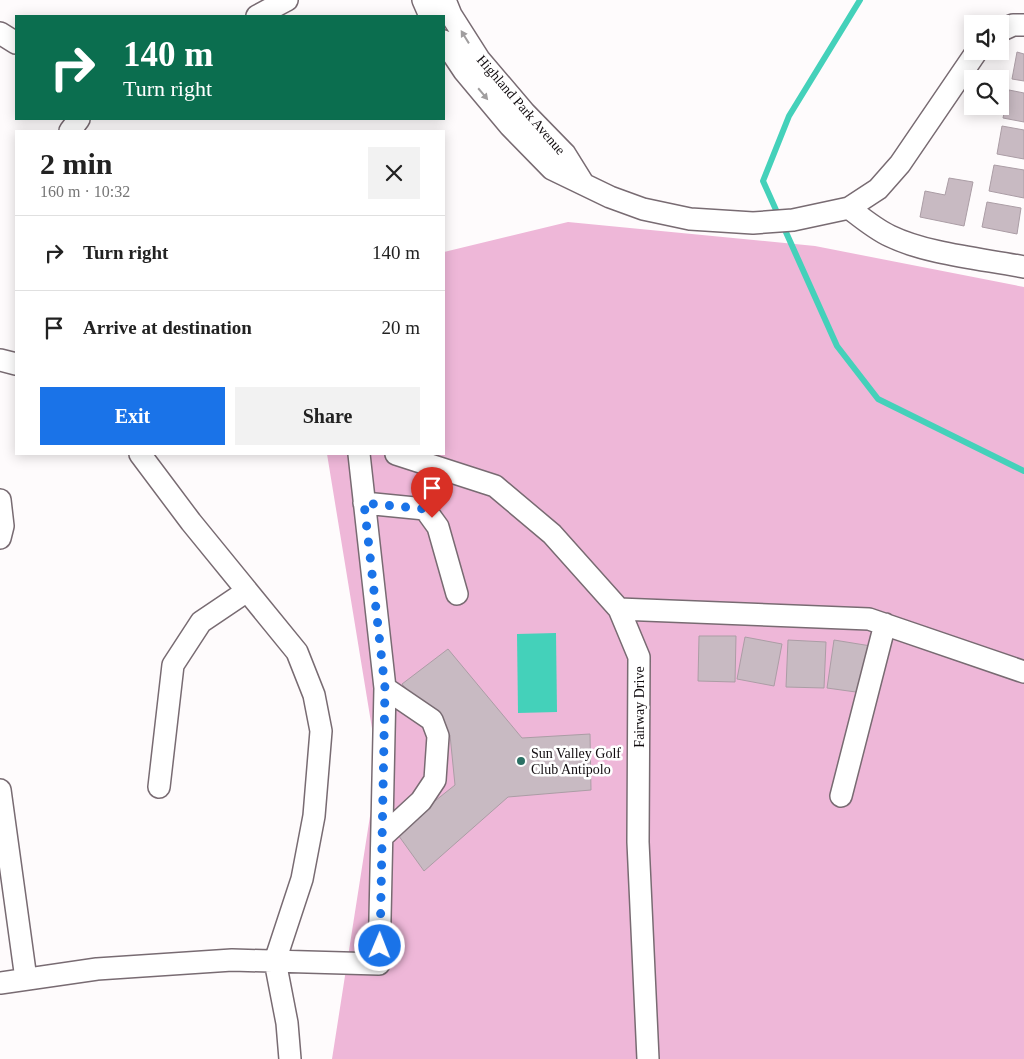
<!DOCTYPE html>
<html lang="en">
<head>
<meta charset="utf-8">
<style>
	body { margin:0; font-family:"Times New Roman",serif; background:#f2f2f2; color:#222; height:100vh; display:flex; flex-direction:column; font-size:19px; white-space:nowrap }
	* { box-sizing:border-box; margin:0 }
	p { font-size:16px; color:#767676 }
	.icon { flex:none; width:28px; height:28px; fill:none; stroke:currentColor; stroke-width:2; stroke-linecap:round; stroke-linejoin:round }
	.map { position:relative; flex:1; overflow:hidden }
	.panel { position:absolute; left:15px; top:130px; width:430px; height:325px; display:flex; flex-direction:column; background:#fff; border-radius:0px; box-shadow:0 2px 12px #0003 }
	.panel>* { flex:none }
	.banner { position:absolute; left:15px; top:15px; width:430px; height:105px; border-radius:0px; box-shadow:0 2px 12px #0003; background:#0b6e4f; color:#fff; overflow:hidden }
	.buttons { position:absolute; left:964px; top:15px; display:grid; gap:10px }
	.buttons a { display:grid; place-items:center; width:45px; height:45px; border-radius:0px; background:#fff; box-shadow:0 2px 12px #0003; font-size:25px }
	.pin { position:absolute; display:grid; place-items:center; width:42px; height:42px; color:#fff; margin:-51px -21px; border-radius:50% 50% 50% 0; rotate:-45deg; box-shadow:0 0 5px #0007 }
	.pin .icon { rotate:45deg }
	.me { position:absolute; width:55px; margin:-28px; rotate:1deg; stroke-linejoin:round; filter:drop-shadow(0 0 4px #0008) }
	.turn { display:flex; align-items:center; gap:18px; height:105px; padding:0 25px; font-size:22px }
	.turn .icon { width:65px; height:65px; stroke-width:2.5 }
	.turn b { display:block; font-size:35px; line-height:42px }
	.round { display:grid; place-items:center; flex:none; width:52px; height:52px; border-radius:0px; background:#f2f2f2 }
	.headline { display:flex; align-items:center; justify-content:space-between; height:85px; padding:0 25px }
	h1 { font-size:30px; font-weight:800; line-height:38px }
	.action { display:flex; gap:10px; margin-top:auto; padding:10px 25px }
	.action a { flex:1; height:58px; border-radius:0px; background:#1a73e8; color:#fff; font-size:20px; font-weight:800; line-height:58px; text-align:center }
	.action a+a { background:#f2f2f2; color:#222 }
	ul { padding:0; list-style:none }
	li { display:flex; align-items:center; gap:15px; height:75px; padding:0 25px; border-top:1px solid #e0e0e0 }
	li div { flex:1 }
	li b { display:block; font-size:19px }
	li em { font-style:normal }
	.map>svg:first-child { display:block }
	.green { fill:#eeb7d8 }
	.water { fill:#44d1ba }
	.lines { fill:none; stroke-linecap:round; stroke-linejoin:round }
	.stream { stroke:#44d1ba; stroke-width:6 }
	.building { fill:#c8bac2; stroke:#ab9da5 }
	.minor-casing { stroke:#786b72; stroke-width:24 }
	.minor { stroke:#fff; stroke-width:21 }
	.oneway { fill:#a09e9f }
	.route { stroke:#1a73e8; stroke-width:9; stroke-dasharray:0 16.2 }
	.poi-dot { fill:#2b7064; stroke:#fff; stroke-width:2 }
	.labels { text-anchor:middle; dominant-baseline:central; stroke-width:5; stroke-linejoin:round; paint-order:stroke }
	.street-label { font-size:14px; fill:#110c0f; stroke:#fff }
	.poi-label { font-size:14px; fill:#110c0f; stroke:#fff; text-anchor:start }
</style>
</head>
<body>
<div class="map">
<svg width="1024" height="1059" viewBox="0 0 1024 1059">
	<rect width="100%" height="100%" fill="#fefbfc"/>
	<path class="green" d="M 568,222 L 815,246 L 1024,287 L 1024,1059 L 332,1059 L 378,765 L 327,454 L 444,454 L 444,252 Z"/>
	<path class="water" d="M 556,633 L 557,712 L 518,713 L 517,634 Z"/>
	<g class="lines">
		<path class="stream" d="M 860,0 L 789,116 L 763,181 L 837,346 L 878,399 L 1024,471"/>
	</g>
	<path class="building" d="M 1017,52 L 1024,54 L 1024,81 L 1012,79 Z
		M 1009,90 L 1024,93 L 1024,122 L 1003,118 Z
		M 1002,126 L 1024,130 L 1024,159 L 997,154 Z
		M 994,165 L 1024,170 L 1024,198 L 989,191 Z
		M 949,178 L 973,182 L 964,226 L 920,217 L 925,191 L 945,195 Z
		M 987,202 L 1021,208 L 1017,234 L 982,227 Z
		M 699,636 L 736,636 L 735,682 L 698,681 Z
		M 745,637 L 782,644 L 774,686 L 737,679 Z
		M 788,640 L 826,642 L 824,688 L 786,687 Z
		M 834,640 L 871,646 L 863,693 L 827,688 Z
		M 448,649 L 522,738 L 590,734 L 591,790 L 508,797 L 424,871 L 396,832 L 455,785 L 450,735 L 402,684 Z"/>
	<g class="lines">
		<defs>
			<path id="minor" d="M 423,0 L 430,16
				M 445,0 L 451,15 L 479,59 L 525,113 L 565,154 L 583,183
				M 257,16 L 287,0
				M 1000,31 L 1013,25 L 1024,25
				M 0,33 L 16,43
				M 444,41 L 464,71 L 510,126 L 552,169 L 610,197 L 643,209 L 690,219 L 753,223 L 793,220 L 849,208 L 878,189 L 900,164 L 977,51
				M 70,131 L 79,119
				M 849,208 C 862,218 875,229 890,236 C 927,254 983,259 1024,267
				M 0,360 L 16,364
				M 140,454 L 191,522 L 297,652 L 314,695 L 321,731 L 314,816 L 302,879 L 275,961 L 287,1023 L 290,1059
				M 396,454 L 495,486 L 552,534 L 619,609 L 639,657 L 638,842 L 648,1059
				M 0,500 L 3,526 L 0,538
				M 364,503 L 425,509 L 438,527 L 457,594
				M 619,609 L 869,619 L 1024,672
				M 159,787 L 173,665 L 201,622 L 247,591
				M 0,790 L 26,979
				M 841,796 L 885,624
				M 382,837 L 421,801 L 435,780 L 438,736 L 432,720 L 385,688
				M 0,983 L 97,969 L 232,960 L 379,964 L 385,688 L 359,454"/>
		</defs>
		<use href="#minor" class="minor-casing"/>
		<use href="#minor" class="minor"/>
	</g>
	<defs><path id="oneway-solid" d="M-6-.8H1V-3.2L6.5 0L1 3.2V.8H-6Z" transform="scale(1.25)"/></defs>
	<g class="oneway">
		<use href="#oneway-solid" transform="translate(465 37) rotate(-122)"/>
		<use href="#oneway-solid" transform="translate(483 94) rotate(50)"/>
	</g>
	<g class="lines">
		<path class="route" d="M 380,946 L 385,688 L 364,503 L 425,509 L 432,518"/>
	</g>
	<circle class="poi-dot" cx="521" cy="761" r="5"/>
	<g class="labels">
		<g class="street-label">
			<text transform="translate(521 105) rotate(49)">Highland Park Avenue</text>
			<text transform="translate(639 707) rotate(-90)">Fairway Drive</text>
		</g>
		<g class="poi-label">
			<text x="531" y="753">Sun Valley Golf<tspan x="531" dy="16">Club Antipolo</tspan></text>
		</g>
	</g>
</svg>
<div class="buttons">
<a><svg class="icon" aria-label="sound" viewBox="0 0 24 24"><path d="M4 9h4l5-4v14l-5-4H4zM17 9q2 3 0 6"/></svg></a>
<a><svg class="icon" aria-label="search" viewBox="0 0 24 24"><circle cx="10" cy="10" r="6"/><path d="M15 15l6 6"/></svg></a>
</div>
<div class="pin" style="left:432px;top:518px;background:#d93025"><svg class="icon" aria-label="arrive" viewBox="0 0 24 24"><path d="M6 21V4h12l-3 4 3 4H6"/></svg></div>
<svg class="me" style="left:380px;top:946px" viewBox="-20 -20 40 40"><circle r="17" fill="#1a73e8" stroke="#fff" stroke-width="3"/><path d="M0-11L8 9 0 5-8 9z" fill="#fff"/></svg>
<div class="banner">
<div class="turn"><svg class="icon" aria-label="right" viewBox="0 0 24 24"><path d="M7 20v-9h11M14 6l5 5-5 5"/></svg><div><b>140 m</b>Turn right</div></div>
</div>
<section class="panel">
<div class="headline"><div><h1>2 min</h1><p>160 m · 10:32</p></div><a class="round"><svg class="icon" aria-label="close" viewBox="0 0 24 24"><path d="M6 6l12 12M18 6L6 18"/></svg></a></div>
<ul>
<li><svg class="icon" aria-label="right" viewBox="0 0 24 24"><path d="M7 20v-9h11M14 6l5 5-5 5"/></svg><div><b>Turn right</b></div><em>140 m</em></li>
<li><svg class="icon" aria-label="arrive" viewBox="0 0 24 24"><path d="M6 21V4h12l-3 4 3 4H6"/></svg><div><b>Arrive at destination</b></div><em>20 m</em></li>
</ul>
<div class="action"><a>Exit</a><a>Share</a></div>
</section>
</div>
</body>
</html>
